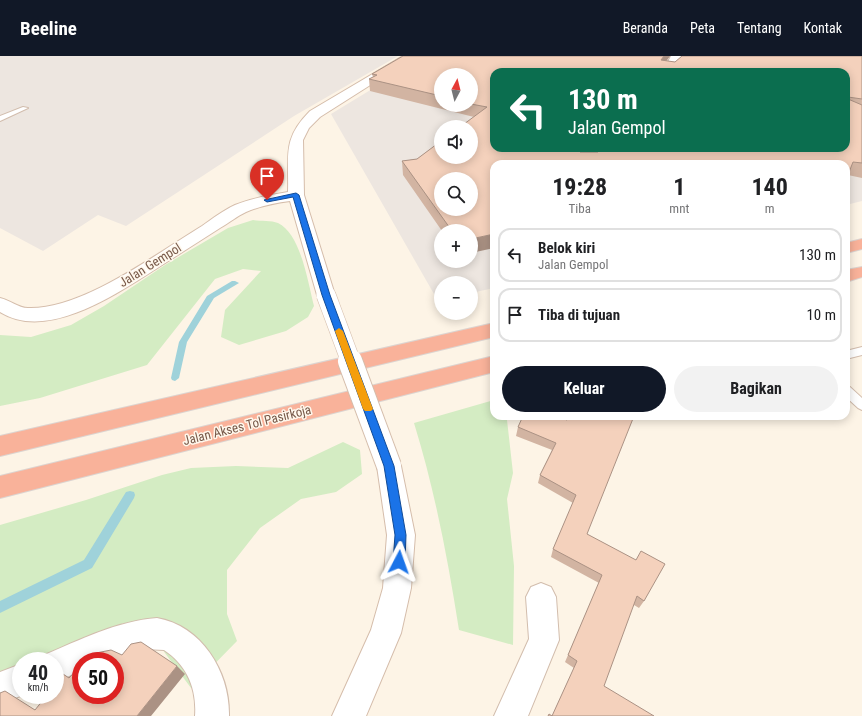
<!DOCTYPE html>
<html lang="id">
<head>
<meta charset="utf-8">
<style>
	body { margin:0; font-family:"Roboto Condensed",sans-serif; background:#f2f2f2; color:#202124; height:100vh; display:flex; flex-direction:column; font-size:15px; white-space:nowrap }
	* { box-sizing:border-box; margin:0 }
	p { font-size:13px; color:#757577 }
	.icon { flex:none; width:22px; height:22px; fill:none; stroke:currentColor; stroke-width:2; stroke-linecap:round; stroke-linejoin:round }
	.map { position:relative; flex:1; overflow:hidden }
	.details { position:absolute; left:490px; top:104px; width:360px; height:260px; display:flex; flex-direction:column; background:#fff; border-radius:12px; box-shadow:0 2px 10px #0003 }
	.details>* { flex:none }
	.top-card { position:absolute; left:490px; top:12px; width:360px; height:84px; border-radius:12px; box-shadow:0 2px 10px #0003; background:#0b6e4f; color:#fff; overflow:hidden }
	.needle { width:26px; rotate:7deg }
	.controls { position:absolute; left:434px; top:12px; display:grid; gap:8px }
	.controls a { display:grid; place-items:center; width:44px; height:44px; border-radius:50%; background:#fff; box-shadow:0 2px 10px #0003; font-size:20px }
	.speed { position:absolute; left:12px; top:596px; display:flex; gap:8px; font-size:20px; font-weight:700; text-align:center }
	.speed>* { display:grid; place-content:center; width:52px; height:52px; border-radius:50%; background:#fff; box-shadow:0 2px 10px #0003; line-height:1 }
	.speed small { font-size:10px; font-weight:400 }
	.speed .limit { border:6px solid #d22; background:#fff; color:#111 }
	.pin { position:absolute; display:grid; place-items:center; width:34px; height:34px; color:#fff; margin:-41px -17px; border-radius:50% 50% 50% 0; rotate:-45deg; box-shadow:0 0 4px #0007 }
	.pin .icon { rotate:45deg }
	.me { position:absolute; width:44px; margin:-22px; rotate:4deg; stroke-linejoin:round; filter:drop-shadow(0 0 3px #0008) }
	.turn { display:flex; align-items:center; gap:14px; height:84px; padding:0 12px; font-size:18px }
	.turn .icon { width:52px; height:52px; stroke-width:2.5 }
	.turn b { display:block; font-size:28px; line-height:34px }
	.eta { display:flex; justify-content:space-evenly; align-items:center; height:68px; text-align:center }
	.eta b { font-size:24px; font-weight:700; line-height:28px }
	.button { display:flex; gap:8px; margin-top:auto; padding:8px 12px }
	.button a { flex:1; height:46px; border-radius:24px; background:#111827; color:#fff; font-size:16px; font-weight:700; line-height:46px; text-align:center }
	.button a+a { background:#f2f2f2; color:#202124 }
	ul { padding:0; list-style:none }
	li { display:flex; align-items:center; gap:12px; height:54px; margin:0 8px 6px; padding:0 4px; border:2px solid #e0e0e0; border-radius:12px }
	li div { flex:1 }
	li b { display:block; font-size:15px }
	li em { font-style:normal }
	header { display:flex; align-items:center; gap:24px; box-sizing:border-box; height:56px; padding:0 20px; background:#111827; color:#fff }
	header strong { font-size:19px }
	nav { display:flex; gap:22px; margin-inline-start:auto; font-size:14px }
	.map>svg:first-child { display:block }
	.industrial { fill:#ede6e0; fill-rule:evenodd }
	.green { fill:#d4ecc3 }
	.lines { fill:none; stroke-linecap:round; stroke-linejoin:round }
	.stream { fill:#9fd2da; fill-rule:evenodd }
	.lane-casing { stroke:#d2bdad; stroke-width:2 }
	.street-casing { stroke:#d2bdad; stroke-width:2 }
	.secondary-casing { stroke:#d5bdab; stroke-width:2 }
	.highway-casing { stroke:#dcd4d0; stroke-width:2 }
	.lane { fill:#fff; fill-rule:evenodd }
	.street { fill:#fff; fill-rule:evenodd }
	.secondary { fill:#fff; fill-rule:evenodd }
	.highway { fill:#f9b29a; fill-rule:evenodd }
	.secondary-bridge-far1-casing { stroke:#d5bdab; stroke-width:20; stroke-linecap:butt }
	.secondary-bridge-casing { stroke:#d5bdab; stroke-width:26; stroke-linecap:butt }
	.secondary-bridge-far1 { stroke:#fff; stroke-width:19 }
	.secondary-bridge { stroke:#fff; stroke-width:24 }
	.wall { fill:#d2b4a2; fill-rule:evenodd }
	.shaded-wall { fill:#ab9284 }
	.building { fill:#f4d1bc; stroke:#ab9284; fill-rule:evenodd }
	.route { fill:#1a73e8; stroke:#114b97 }
	.slow { fill:#f59e0b }
	.labels { text-anchor:middle; dominant-baseline:central; stroke-width:3; stroke-linejoin:round; paint-order:stroke }
	.street-label { font-size:13px; fill:#785949; stroke:#fff8ed }
</style>
</head>
<body>
<header>
<strong>Beeline</strong>
<nav><a>Beranda</a><a>Peta</a><a>Tentang</a><a>Kontak</a></nav>
</header>
<div class="map">
<svg width="862" height="660" viewBox="0 0 862 660">
	<rect width="100%" height="100%" fill="#fdf4e6"/>
	<path class="industrial" d="M 0,0 L 398,0 L 294,60 L 126,170 L 98,159 L 43,195 L 0,172 Z
		M 509,0 L 862,0 L 862,145 L 846,149 L 846,108 L 494,108 L 494,232 L 471,237 L 471,227 L 441,227 L 441,244 L 438,245 L 331,58 L 377,30 L 441,49 L 471,49 L 471,27 ZM 494,16 L 846,16 L 846,92 L 494,92 ZM 441,71 L 471,71 L 471,101 L 441,101 ZM 441,123 L 471,123 L 471,153 L 441,153 ZM 441,175 L 471,175 L 471,205 L 441,205 Z"/>
	<path class="green" d="M 253,164 C 260,165 271,164 278,167 C 301,178 308,227 314,250 L 308,261 L 286,275 L 239,289 L 221,281 L 225,254 L 261,215 L 243,213 L 215,223 L 147,309 L 40,342 L 0,350 L 0,279 L 31,281 L 71,269 L 104,250 L 165,209 L 228,172 Z
		M 494,344 L 494,360 L 512,360 L 507,364 L 513,417 L 507,443 L 514,510 L 513,589 L 459,574 C 448,504 435,435 414,367 Z
		M 343,386 L 360,394 L 362,418 L 336,436 L 301,443 L 260,472 L 227,514 L 227,558 L 237,585 L 191,632 L 159,589 L 123,567 L 85,605 L 21,605 L 21,630 L 0,637 L 0,469 L 86,444 L 162,419 L 191,412 L 236,410 L 288,412 Z"/>
	<g class="lines">
		<path class="stream" d="M 232,225 L 235,225 L 239,227 L 214,242 L 187,286 L 179,322 L 175,325 L 172,324 L 171,322 L 179,286 L 207,240 Z
			M 130,435 L 134,436 L 135,439 L 134,442 L 92,512 L 0,557 L 0,545 L 84,504 L 126,436 Z"/>
		<defs>
			<path id="lane" d="M 23,51 L 28,52 L 0,65 L 0,60 Z
				M 862,291 L 862,299 L 846,303 L 846,295 Z
				M 846,330 L 850,331 L 862,342 L 862,354 L 858,352 L 846,341 Z"/>
			<path id="street" d="M 671,0 L 681,0 L 678,10 L 672,16 L 659,16 L 667,8 Z
				M 541,527 L 551,531 L 556,541 L 559,584 L 528,660 L 494,660 L 529,583 L 526,541 L 531,531 Z
				M 157,562 C 202,570 230,616 229,660 L 195,660 C 197,633 187,609 164,594 L 144,593 L 105,605 L 81,605 L 81,615 L 55,626 L 55,605 L 41,605 L 44,599 C 80,584 117,565 157,562 Z
				M 21,608 L 21,639 L 23,639 L 0,648 L 0,616 Z"/>
			<path id="secondary" d="M 403,0 L 416,0 L 320,61 L 309,72 L 303,84 L 304,139 L 335,239 L 333,243 L 326,245 L 319,243 L 317,239 L 290,145 C 275,147 260,150 246,156 C 237,160 229,167 220,172 C 200,185 179,198 159,211 C 118,237 48,286 0,256 L 0,242 C 10,244 18,252 28,252 C 82,254 156,198 202,170 C 212,163 224,154 235,149 C 252,142 270,139 288,136 C 289,99 282,83 310,55 Z
				M 389,400 L 398,403 L 401,410 L 415,479 L 411,532 L 401,577 L 366,660 L 332,660 L 371,574 L 383,532 L 387,479 L 377,410 L 380,403 Z"/>
			<path id="highway" d="M 862,183 L 862,193 L 846,197 L 846,187 Z
				M 862,211 L 862,221 L 846,226 L 846,214 Z
				M 494,267 L 494,281 L 0,400 L 0,380 Z
				M 494,300 L 494,316 L 0,442 L 0,420 Z"/>
		</defs>
		<use href="#lane" class="lane-casing"/>
		<use href="#street" class="street-casing"/>
		<use href="#secondary" class="secondary-casing"/>
		<use href="#highway" class="highway-casing"/>
		<use href="#lane" class="lane"/>
		<use href="#street" class="street"/>
		<use href="#secondary" class="secondary"/>
		<use href="#highway" class="highway"/>
		<defs>
			<path id="secondary-bridge-far1" d="M 326,239 L 351,306"/>
			<path id="secondary-bridge" d="M 350,305 L 389,410"/>
		</defs>
		<use href="#secondary-bridge-far1" class="secondary-bridge-far1-casing"/>
		<use href="#secondary-bridge" class="secondary-bridge-casing"/>
		<use href="#secondary-bridge-far1" class="secondary-bridge-far1"/>
		<use href="#secondary-bridge" class="secondary-bridge"/>
	</g>
	<path class="wall" d="M 670,0 L 666,5 L 675,6 L 862,0 L 862,122 L 848,119 L 494,108 L 471,175 L 442,175 L 403,119 L 402,105 L 417,103 L 474,61 L 370,35 L 369,23 L 373,21 L 372,18 ZM 494,16 L 846,92 L 582,92 L 585,96 L 580,96 ZM 441,19 L 471,19 L 471,49 L 441,49 Z
		M 555,360 L 587,478 L 644,545 L 639,552 L 634,549 L 552,660 L 574,612 L 565,606 L 599,527 L 551,501 L 553,493 L 573,447 L 538,427 L 540,419 L 552,394 L 516,380 L 518,371 Z"/>
	<path class="shaded-wall" d="M 664,0 L 670,0 L 658,16 L 661,4 Z
		M 494,178 L 494,192 L 471,197 L 471,183 Z
		M 177,610 L 185,618 L 151,660 L 137,660 Z"/>
	<path class="building" d="M 403,0 L 664,0 L 661,4 L 675,6 L 682,0 L 862,0 L 862,43 L 848,41 L 848,43 L 862,49 L 862,107 L 853,106 L 846,124 L 846,108 L 494,108 L 494,178 L 471,183 L 471,175 L 452,175 L 402,105 L 417,103 L 441,85 L 441,101 L 471,101 L 471,71 L 460,71 L 487,51 L 471,48 L 471,19 L 441,19 L 441,40 L 369,23 L 377,19 L 372,18 ZM 494,16 L 846,16 L 846,92 L 596,92 L 598,94 L 598,96 L 580,96 L 577,92 L 494,92 ZM 441,123 L 471,123 L 471,153 L 441,153 Z
		M 523,360 L 555,360 L 567,364 L 570,360 L 579,362 L 581,360 L 634,360 L 587,478 L 636,504 L 641,495 L 665,508 L 644,545 L 637,540 L 604,630 L 654,660 L 548,660 L 549,658 L 552,660 L 577,605 L 568,599 L 602,519 L 553,493 L 576,439 L 540,419 L 556,387 L 518,371 Z
		M 141,586 L 177,610 L 137,660 L 0,660 L 0,637 L 5,635 L 35,654 L 47,639 L 55,639 L 55,628 L 63,618 L 69,622 L 81,609 L 81,639 L 115,639 L 115,605 L 84,605 L 91,598 L 111,594 L 122,599 L 131,588 Z"/>
	<path class="route" d="M 296,137 L 299,139 L 330,239 L 394,410 L 406,479 L 405,506 L 403,510 L 399,511 L 395,510 L 393,506 L 395,479 L 384,410 L 322,239 L 293,141 L 267,146 L 264,144 Z"/>
	<path class="slow" d="M 339,272 L 343,275 L 373,353 L 371,355 L 365,355 L 363,353 L 335,275 Z"/>
	<g class="labels">
		<g class="street-label">
			<text transform="translate(150 209) rotate(-32)">Jalan Gempol</text>
			<text transform="translate(247 369) rotate(-14)">Jalan Akses Tol Pasirkoja</text>
		</g>
	</g>
</svg>
<div class="controls">
<a><svg class="needle" viewBox="-14 -14 28 28"><path d="M0-13l5 13h-10z" fill="#e53935"/><path d="M0 13l5-13h-10z" fill="#757577"/></svg></a>
<a><svg class="icon" aria-label="sound" viewBox="0 0 24 24"><path d="M4 9h4l5-4v14l-5-4H4zM17 9q2 3 0 6"/></svg></a>
<a><svg class="icon" aria-label="search" viewBox="0 0 24 24"><circle cx="10" cy="10" r="6"/><path d="M15 15l6 6"/></svg></a>
<a>+</a>
<a>−</a>
</div>
<div class="speed"><div>40<small>km/h</small></div><div class="limit">50</div></div>
<div class="pin" style="left:267px;top:144px;background:#d93025"><svg class="icon" aria-label="arrive" viewBox="0 0 24 24"><path d="M6 21V4h12l-3 4 3 4H6"/></svg></div>
<svg class="me" style="left:399px;top:506px" viewBox="-20 -20 40 40"><path d="M0-17L14 15 0 8-14 15z" fill="#1a73e8" stroke="#fff" stroke-width="4"/></svg>
<div class="top-card">
<div class="turn"><svg class="icon" aria-label="left" viewBox="0 0 24 24"><path d="M17 20v-9H6M10 6l-5 5 5 5"/></svg><div><b>130 m</b>Jalan Gempol</div></div>
</div>
<section class="details">
<div class="eta">
<div><b>19:28</b><p>Tiba</p></div>
<div><b>1</b><p>mnt</p></div>
<div><b>140</b><p>m</p></div>
</div>
<ul>
<li><svg class="icon" aria-label="left" viewBox="0 0 24 24"><path d="M17 20v-9H6M10 6l-5 5 5 5"/></svg><div><b>Belok kiri</b><p>Jalan Gempol</p></div><em>130 m</em></li>
<li><svg class="icon" aria-label="arrive" viewBox="0 0 24 24"><path d="M6 21V4h12l-3 4 3 4H6"/></svg><div><b>Tiba di tujuan</b></div><em>10 m</em></li>
</ul>
<div class="button"><a>Keluar</a><a>Bagikan</a></div>
</section>
</div>
</body>
</html>
